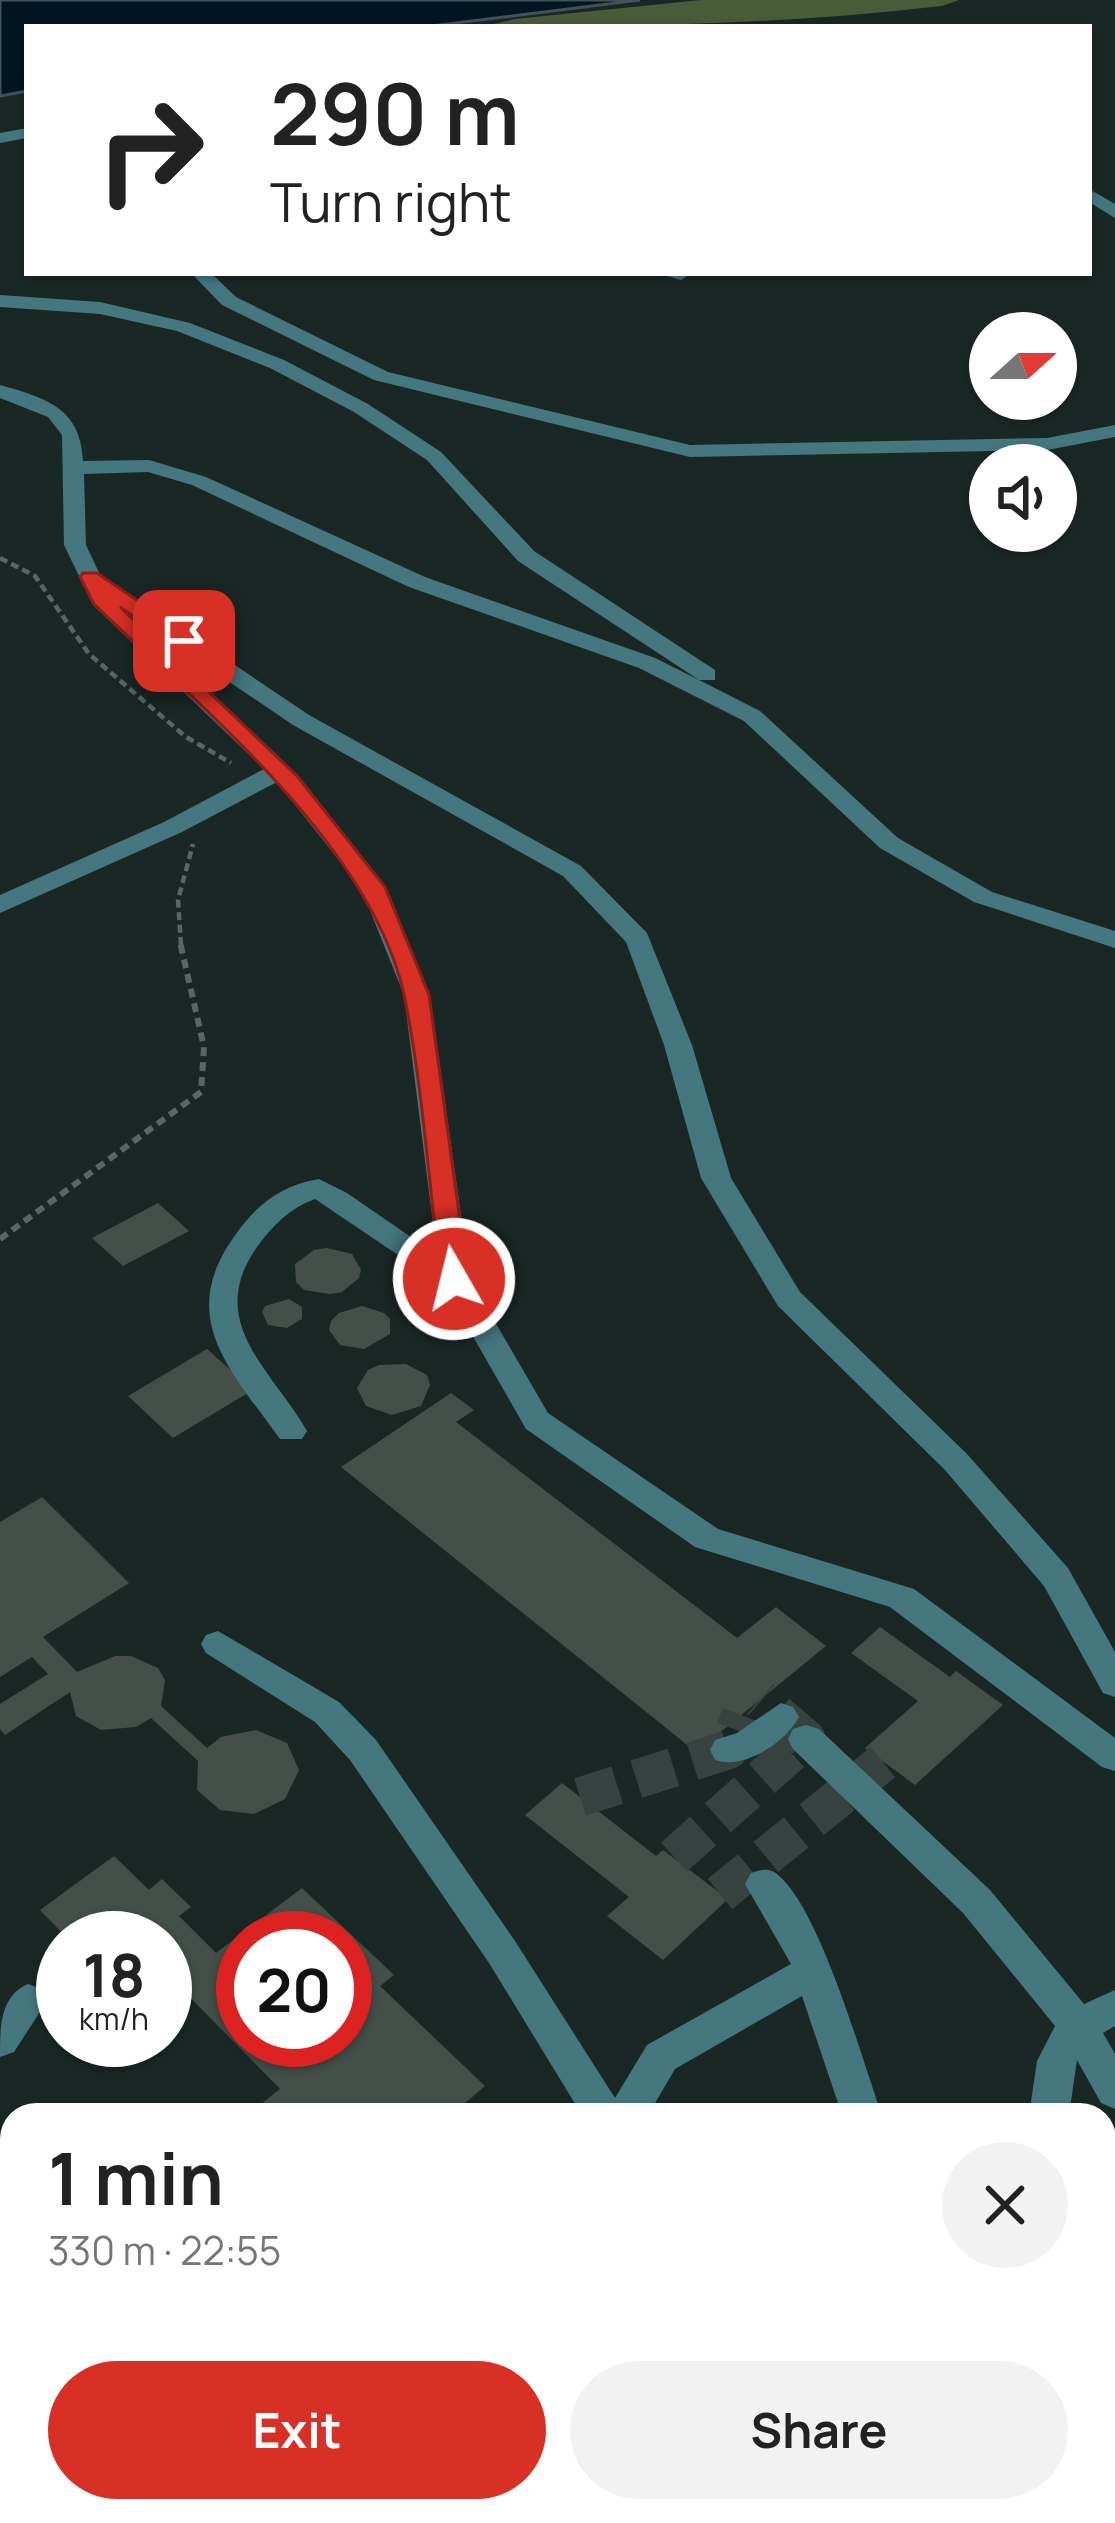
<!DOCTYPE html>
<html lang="en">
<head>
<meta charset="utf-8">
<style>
	body { margin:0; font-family:Manrope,sans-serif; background:#f2f2f2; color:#222; height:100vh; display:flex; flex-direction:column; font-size:45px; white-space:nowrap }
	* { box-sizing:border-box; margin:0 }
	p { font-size:39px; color:#767676 }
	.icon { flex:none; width:66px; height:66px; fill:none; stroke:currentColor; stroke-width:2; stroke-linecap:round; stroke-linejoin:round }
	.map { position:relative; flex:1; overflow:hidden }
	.drawer { position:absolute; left:0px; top:2103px; width:1116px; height:420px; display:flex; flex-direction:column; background:#fff; border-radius:36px 36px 0 0; box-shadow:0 3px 9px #0004 }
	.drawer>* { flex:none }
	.top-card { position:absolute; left:24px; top:24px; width:1068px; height:252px; border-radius:0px; box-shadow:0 3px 9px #0004; background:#fff; color:#222; overflow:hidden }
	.needle { width:78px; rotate:69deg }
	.fabs { position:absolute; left:969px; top:312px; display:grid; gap:24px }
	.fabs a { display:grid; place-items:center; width:108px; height:108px; border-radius:50%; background:#fff; box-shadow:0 3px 9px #0004; font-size:60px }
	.speed { position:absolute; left:36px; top:1911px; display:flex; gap:24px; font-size:60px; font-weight:700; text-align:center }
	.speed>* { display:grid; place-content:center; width:156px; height:156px; border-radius:50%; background:#fff; box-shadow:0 3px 9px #0004; line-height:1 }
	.speed small { font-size:30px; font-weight:400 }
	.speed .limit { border:18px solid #d22; background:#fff; color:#111 }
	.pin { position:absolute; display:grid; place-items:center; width:102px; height:102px; color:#fff; margin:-51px; border-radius:24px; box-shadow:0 6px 18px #0006 }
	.me { position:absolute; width:132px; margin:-66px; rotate:352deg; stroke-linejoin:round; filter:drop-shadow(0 0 9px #0008) }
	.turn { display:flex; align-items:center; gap:42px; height:252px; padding:0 48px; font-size:54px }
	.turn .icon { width:156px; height:156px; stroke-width:2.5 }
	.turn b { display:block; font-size:84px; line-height:102px }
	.round { display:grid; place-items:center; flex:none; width:126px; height:126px; border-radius:63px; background:#f2f2f2 }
	.head { display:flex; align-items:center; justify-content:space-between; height:204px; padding:0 48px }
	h1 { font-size:72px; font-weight:700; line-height:90px }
	.cta { display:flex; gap:24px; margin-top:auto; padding:24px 48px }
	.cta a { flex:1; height:138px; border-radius:72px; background:#d93025; color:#fff; font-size:48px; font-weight:700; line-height:138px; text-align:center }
	.cta a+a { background:#f2f2f2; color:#222 }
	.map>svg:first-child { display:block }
	.forest { fill:#475d39 }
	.water { fill:#011622; stroke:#41525a; stroke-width:3 }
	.building { fill:#434f48; fill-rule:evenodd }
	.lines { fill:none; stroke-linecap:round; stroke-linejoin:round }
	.minor-tunnel { stroke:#364341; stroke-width:39; stroke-dasharray:39 20; stroke-linecap:butt }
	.path-far1 { stroke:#596663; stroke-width:4.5; stroke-dasharray:8 4.5; stroke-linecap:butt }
	.path { stroke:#596663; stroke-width:6; stroke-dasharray:9 6; stroke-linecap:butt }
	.minor { fill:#45777f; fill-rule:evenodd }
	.route { fill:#d93025; stroke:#8d1f18; stroke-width:3 }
</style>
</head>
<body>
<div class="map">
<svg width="1115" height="2523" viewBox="0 0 1115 2523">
	<rect width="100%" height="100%" fill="#1a2825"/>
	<path class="forest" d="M 701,0 L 959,0 L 942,6 C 788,24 636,27 481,27 L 515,19 Z"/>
	<path class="water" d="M 0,0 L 640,0 L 423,27 L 27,27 L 27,91 L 0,96 Z"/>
	<path class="building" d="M 158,1203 L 189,1231 L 123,1266 L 92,1238 Z
		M 327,1248 L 352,1254 L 361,1270 L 359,1278 L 342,1292 L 330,1294 L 304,1290 L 296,1282 L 295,1264 L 314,1250 Z
		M 289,1299 L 302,1307 L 302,1319 L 287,1328 L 268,1325 L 262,1312 L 265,1306 Z
		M 362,1306 L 384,1313 L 390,1319 L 390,1334 L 364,1349 L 340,1345 L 329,1330 L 331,1321 L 339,1313 Z
		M 207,1349 L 253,1390 L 173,1438 L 128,1396 Z
		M 406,1364 L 427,1375 L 430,1385 L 421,1406 L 392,1415 L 366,1406 L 357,1388 L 368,1370 L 379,1365 Z
		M 451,1393 L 474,1410 L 456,1422 L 737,1638 L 776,1607 L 826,1646 L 696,1752 L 341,1467 Z
		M 42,1497 L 129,1583 L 43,1637 L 77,1672 L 115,1656 L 131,1656 L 158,1668 L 165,1680 L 161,1706 L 207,1748 L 221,1737 L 256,1730 L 287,1743 L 299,1770 L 285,1799 L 254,1814 L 220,1810 L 197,1790 L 198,1761 L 151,1718 L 136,1727 L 101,1730 L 76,1716 L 70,1692 L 5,1735 L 0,1729 L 0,1704 L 48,1674 L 32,1657 L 0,1677 L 0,1522 Z
		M 880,1627 L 950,1677 L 956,1671 L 1003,1705 L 915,1785 L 865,1748 L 918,1701 L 851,1653 Z
		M 562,1783 L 656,1856 L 663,1850 L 728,1899 L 663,1960 L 607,1916 L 629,1897 L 525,1815 Z
		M 114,1856 L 149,1890 L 162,1879 L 191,1907 L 179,1916 L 216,1953 L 302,1888 L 394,1975 L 380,1986 L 485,2086 L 451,2115 L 247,2115 L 280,2089 L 165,1972 L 165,1938 L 131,1938 L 105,1911 L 67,1938 L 40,1910 ZM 243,1938 L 345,1938 L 345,2040 L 243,2040 Z
		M 0,2192 L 12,2205 L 12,2295 L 0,2305 Z
		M 12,2473 L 12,2511 L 289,2511 L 299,2523 L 0,2523 L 0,2483 Z"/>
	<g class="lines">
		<path class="minor-tunnel" d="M 580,1797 L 728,1750 L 741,1715
			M 674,1857 L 806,1739 L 760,1699
			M 720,1894 L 883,1762"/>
		<path class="path-far1" d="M 0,558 L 35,576 L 89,654 L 186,737 L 231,763
			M 181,945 L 178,900 L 193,844"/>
		<path class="path" d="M 0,1239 L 201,1092 L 204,1047 L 180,942"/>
		<path class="minor" d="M 27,128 L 27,138 L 0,143 L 0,133 Z
			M 1089,189 L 1115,204 L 1115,218 L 1089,202 Z
			M 191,273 L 211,273 L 236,297 L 388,372 L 690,445 L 1047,438 L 1115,425 L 1115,437 L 1047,450 L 690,457 L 374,380 L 222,305 Z
			M 657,273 L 690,273 L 690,274 L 681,280 Z
			M 0,295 L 100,302 L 190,323 L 284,360 L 368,404 L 441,452 L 534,551 L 715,670 L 715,680 L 699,680 L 760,711 L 898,838 L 992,892 L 1115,931 L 1115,948 L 974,902 L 880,848 L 744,721 L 639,668 L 409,587 L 192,485 L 148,472 L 84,474 L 86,545 L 110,596 L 128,593 L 309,715 L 581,866 L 647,933 L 692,1045 L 731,1178 L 800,1292 L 967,1454 L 1068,1568 L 1115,1652 L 1115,1697 L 1103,1693 L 1044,1586 L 945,1470 L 778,1306 L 701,1178 L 664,1045 L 626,942 L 563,876 L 293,725 L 129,614 L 298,775 L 386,887 L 430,995 L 470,1279 L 548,1413 L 718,1529 L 914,1589 L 1115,1738 L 1115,1771 L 1102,1767 L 890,1607 L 695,1547 L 526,1429 L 444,1286 L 315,1199 C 290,1208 272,1226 257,1247 C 204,1322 272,1370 307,1431 L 302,1439 L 280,1439 C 230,1369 175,1317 236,1234 C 257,1204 282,1185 319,1179 L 347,1193 L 437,1255 L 404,995 L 361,888 L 277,782 L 182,832 L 0,913 L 0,895 L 164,822 L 264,769 L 93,605 L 64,545 L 62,435 L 48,417 L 0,398 L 0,385 C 46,398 81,408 83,461 L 149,460 L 206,477 L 425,577 L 655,658 L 699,680 L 518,561 L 427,460 L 354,412 L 270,368 L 177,331 L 100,314 L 0,307 Z
			M 218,1631 L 339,1702 L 376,1740 L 515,1941 L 615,2098 L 647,2045 L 791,1964 L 745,1884 L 751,1873 C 760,1870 769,1867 777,1874 C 820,1908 862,2060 882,2115 L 842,2115 L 802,1996 L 675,2069 L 648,2115 L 582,2115 L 489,1963 L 350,1760 L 315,1722 L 206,1653 L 201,1644 L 206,1635 Z
			M 781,1703 L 793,1707 L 799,1717 C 785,1743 744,1770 715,1760 L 710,1750 L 715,1740 L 737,1733 Z
			M 806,1725 L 819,1729 L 990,1890 L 1084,2004 L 1115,1990 L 1115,2026 L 1103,2033 L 1115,2054 L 1115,2109 L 1101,2103 L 1077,2060 L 1069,2115 L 1029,2115 L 1037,2061 L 1055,2026 L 963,1913 L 793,1749 L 788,1739 L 793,1729 Z
			M 28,1984 L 42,1989 L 47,2001 L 14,2052 L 0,2057 C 0,2027 0,1996 28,1984 Z
			M 286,2511 L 335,2511 L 340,2523 L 291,2523 Z
			M 529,2511 L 574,2511 L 569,2523 L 524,2523 Z
			M 937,2511 L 984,2511 L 989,2523 L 942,2523 Z
			M 1010,2511 L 1056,2511 L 1051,2523 L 1005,2523 Z"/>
	</g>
	<path class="route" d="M 83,573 L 97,573 L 191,637 L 191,646 L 176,646 L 120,607 L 297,776 L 385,887 L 429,995 L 468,1279 L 464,1285 L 445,1285 L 441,1279 C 429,1186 423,1090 405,999 C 374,847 201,708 94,604 L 80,577 Z"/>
</svg>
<div class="fabs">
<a><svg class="needle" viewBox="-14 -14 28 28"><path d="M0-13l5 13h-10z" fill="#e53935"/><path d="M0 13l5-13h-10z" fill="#767676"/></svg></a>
<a><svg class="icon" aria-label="sound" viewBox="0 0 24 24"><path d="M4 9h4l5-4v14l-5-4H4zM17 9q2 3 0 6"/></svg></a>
</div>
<div class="speed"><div>18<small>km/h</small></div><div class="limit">20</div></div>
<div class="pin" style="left:184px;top:641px;background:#d93025"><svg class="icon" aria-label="arrive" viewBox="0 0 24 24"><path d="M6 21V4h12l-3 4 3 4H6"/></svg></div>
<svg class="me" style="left:454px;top:1279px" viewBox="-20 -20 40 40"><circle r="17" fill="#d93025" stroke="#fff" stroke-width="3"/><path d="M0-11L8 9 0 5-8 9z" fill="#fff"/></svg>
<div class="top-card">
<div class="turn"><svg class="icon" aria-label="right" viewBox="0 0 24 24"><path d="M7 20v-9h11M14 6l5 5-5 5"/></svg><div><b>290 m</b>Turn right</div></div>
</div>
<section class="drawer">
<div class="head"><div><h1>1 min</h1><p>330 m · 22:55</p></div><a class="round"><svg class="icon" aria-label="close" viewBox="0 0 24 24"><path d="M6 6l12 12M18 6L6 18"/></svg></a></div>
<div class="cta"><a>Exit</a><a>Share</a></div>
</section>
</div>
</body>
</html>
